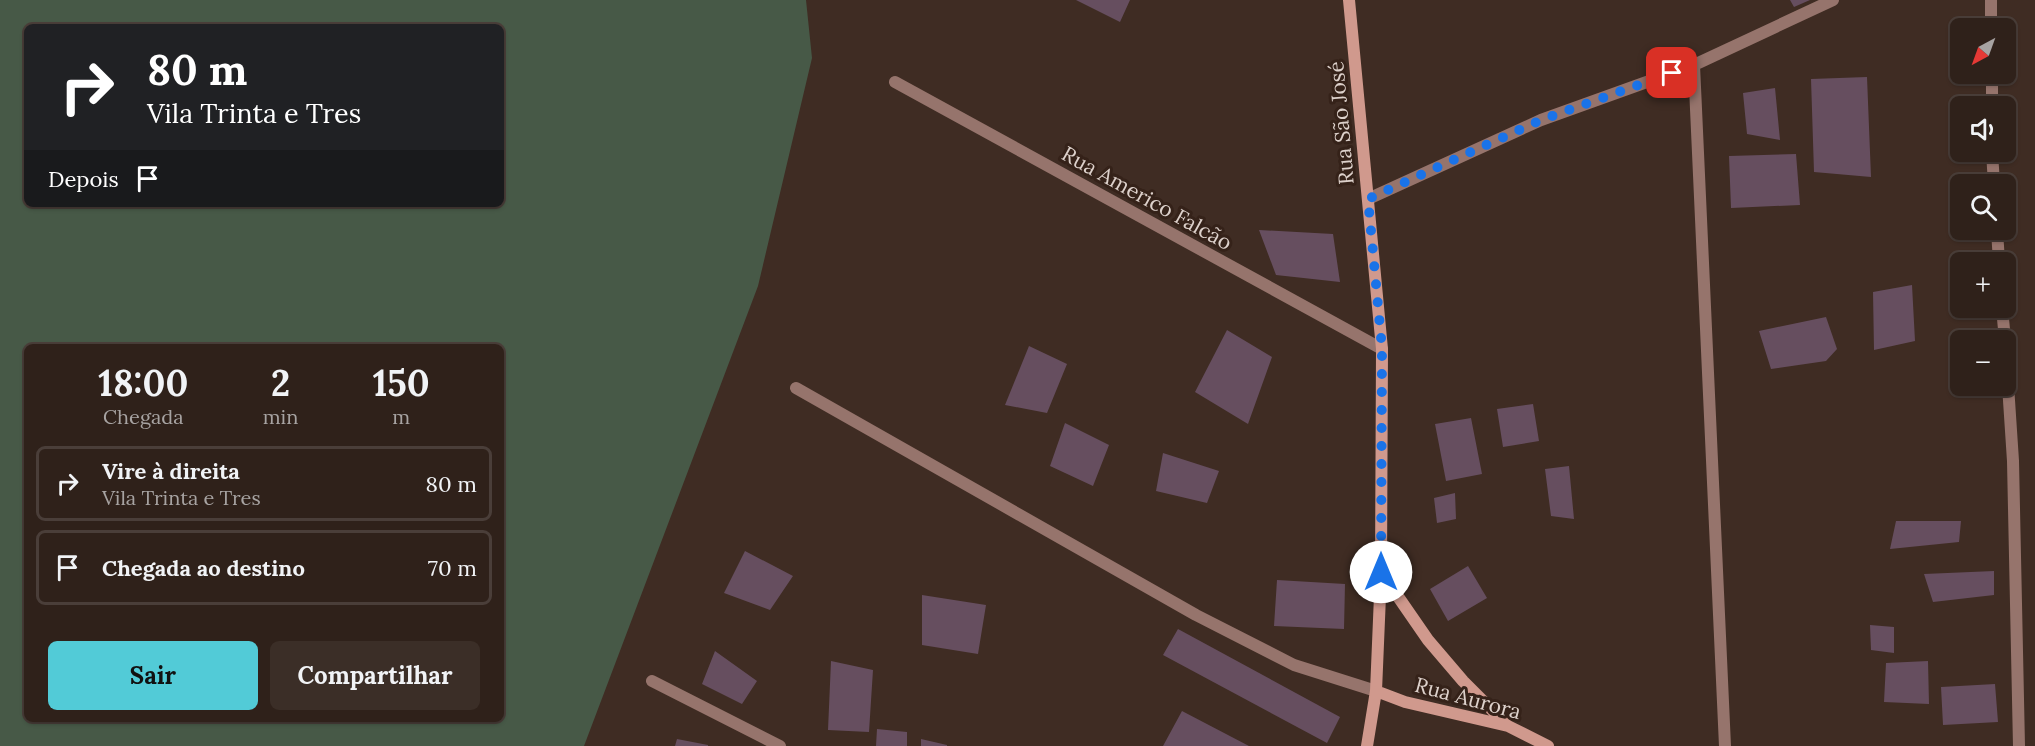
<!DOCTYPE html>
<html lang="pt">
<head>
<meta charset="utf-8">
<style>
	body { margin:0; font-family:Lora,serif; background:#3b2e27; color:#f1f3f6; height:100vh; display:flex; flex-direction:column; font-size:22px; white-space:nowrap }
	* { box-sizing:border-box; margin:0 }
	p { font-size:20px; color:#a7a3a2 }
	.icon { flex:none; width:33px; height:33px; fill:none; stroke:currentColor; stroke-width:2; stroke-linecap:round; stroke-linejoin:round }
	.map { position:relative; flex:1; overflow:hidden }
	.side { position:absolute; left:24px; top:344px; width:480px; height:378px; display:flex; flex-direction:column; background:#2f211a; border-radius:9px; box-shadow:0 2px 4px #0004,0 0 0 2px #4a3e39 }
	.side>* { flex:none }
	.hud { position:absolute; left:24px; top:24px; width:480px; height:183px; border-radius:9px; box-shadow:0 2px 4px #0004,0 0 0 2px #4a3e39; background:#202124; color:#fff; overflow:hidden }
	.needle { width:39px; rotate:221deg }
	.tools { position:absolute; left:1950px; top:18px; display:grid; gap:12px }
	.tools a { display:grid; place-items:center; width:66px; height:66px; border-radius:9px; background:#2f211a; box-shadow:0 2px 4px #0004,0 0 0 2px #4a3e39; font-size:30px }
	.pin { position:absolute; display:grid; place-items:center; width:51px; height:51px; color:#fff; margin:-26px; border-radius:12px; box-shadow:0 3px 9px #0006 }
	.me { position:absolute; width:66px; margin:-33px; rotate:0deg; stroke-linejoin:round; filter:drop-shadow(0 0 4px #0008) }
	.turn { display:flex; align-items:center; gap:21px; height:126px; padding:0 24px; font-size:27px }
	.turn .icon { width:78px; height:78px; stroke-width:2.5 }
	.turn b { display:block; font-size:42px; line-height:51px }
	.then { display:flex; align-items:center; height:57px; padding:0 24px; background:#0003; gap:12px; font-size:22px }
	.eta { display:flex; justify-content:space-evenly; align-items:center; height:102px; text-align:center }
	.eta b { font-size:36px; font-weight:700; line-height:42px }
	.button { display:flex; gap:12px; margin-top:auto; padding:12px 24px }
	.button a { flex:1; height:69px; border-radius:9px; background:#52cbd7; color:#111; font-size:24px; font-weight:700; line-height:69px; text-align:center }
	.button a+a { background:#3b2e27; color:#f1f3f6 }
	ul { padding:0; list-style:none }
	li { display:flex; align-items:center; gap:18px; height:75px; margin:0 12px 9px; padding:0 12px; border:3px solid #4a3e39; border-radius:9px }
	li div { flex:1 }
	li b { display:block; font-size:22px }
	li em { font-style:normal }
	.map>svg:first-child { display:block }
	.green { fill:#475947; fill-rule:evenodd }
	.building { fill:#664e5f }
	.lines { fill:none; stroke-linecap:round; stroke-linejoin:round }
	.street { stroke:#96746c; stroke-width:12 }
	.secondary { stroke:#d0998d; stroke-width:12 }
	.route { stroke:#1a73e8; stroke-width:10; stroke-dasharray:0 18 }
	.labels { text-anchor:middle; dominant-baseline:central; stroke-width:6; stroke-linejoin:round; paint-order:stroke }
	.street-label { font-size:21px; fill:#ddd1cb; stroke:#352219 }
</style>
</head>
<body>
<div class="map">
<svg width="2035" height="746" viewBox="0 0 2035 746">
	<rect width="100%" height="100%" fill="#3f2c23"/>
	<path class="green" d="M 0,0 L 806,0 L 812,58 L 758,286 L 584,746 L 0,746 ZM 27,27 L 501,27 L 501,204 L 27,204 ZM 27,346 L 501,346 L 501,718 L 27,718 Z"/>
	<path class="building" d="M 1076,0 L 1130,0 L 1120,22 Z
		M 1790,0 L 1810,0 L 1794,7 Z
		M 1867,77 L 1871,177 L 1814,172 L 1811,79 Z
		M 1775,88 L 1780,140 L 1747,134 L 1743,93 Z
		M 1796,154 L 1800,205 L 1731,208 L 1729,156 Z
		M 1259,230 L 1333,234 L 1340,282 L 1276,275 Z
		M 1912,285 L 1915,341 L 1874,350 L 1873,292 Z
		M 1826,317 L 1837,349 L 1826,361 L 1771,369 L 1759,331 Z
		M 1227,330 L 1272,357 L 1248,424 L 1195,392 Z
		M 1029,346 L 1067,364 L 1047,413 L 1005,405 Z
		M 1533,404 L 1539,441 L 1503,447 L 1497,409 Z
		M 1471,418 L 1482,474 L 1446,481 L 1435,424 Z
		M 1065,423 L 1109,445 L 1093,486 L 1050,466 Z
		M 1163,453 L 1219,471 L 1207,503 L 1156,491 Z
		M 1569,466 L 1574,519 L 1551,516 L 1545,469 Z
		M 1455,493 L 1456,519 L 1437,523 L 1434,498 Z
		M 1896,521 L 1961,521 L 1959,542 L 1890,549 Z
		M 745,551 L 793,576 L 770,610 L 724,593 Z
		M 1468,566 L 1487,598 L 1448,621 L 1430,589 Z
		M 1994,571 L 1994,595 L 1933,602 L 1924,574 Z
		M 1277,580 L 1345,584 L 1344,629 L 1274,626 Z
		M 922,595 L 986,605 L 978,654 L 922,645 Z
		M 1870,625 L 1894,627 L 1894,653 L 1871,650 Z
		M 1178,629 L 1340,717 L 1327,743 L 1163,655 Z
		M 715,651 L 757,681 L 742,704 L 702,684 Z
		M 831,661 L 873,670 L 869,732 L 828,730 Z
		M 1928,661 L 1929,704 L 1884,702 L 1886,663 Z
		M 1995,684 L 1998,722 L 1943,725 L 1941,687 Z
		M 1182,711 L 1249,746 L 1163,746 Z
		M 877,729 L 907,732 L 907,746 L 876,746 Z
		M 677,739 L 708,745 L 708,746 L 675,746 Z
		M 921,739 L 947,745 L 947,746 L 921,746 Z"/>
	<g class="lines">
		<path class="street" d="M 1991,0 L 1991,28
			M 1694,65 L 1725,746
			M 1992,74 L 1992,106
			M 895,82 L 1382,349
			M 1992,152 L 1994,184
			M 1368,199 L 1541,120 L 1694,65 L 1833,0
			M 1997,230 L 1999,262
			M 2002,308 L 2005,340
			M 2006,355 L 2013,461 L 2019,746
			M 796,388 L 1196,615 L 1294,665 L 1376,691
			M 652,681 L 780,746"/>
		<path class="secondary" d="M 1349,0 L 1382,349 L 1381,572 L 1376,691 L 1367,746
			M 1381,572 L 1428,640 L 1463,681 L 1508,726
			M 1376,691 L 1405,702 L 1508,726 L 1548,746"/>
	</g>
	<g class="lines">
		<path class="route" d="M 1381,572 L 1382,348 L 1368,199 L 1541,120 L 1672,73"/>
	</g>
	<g class="labels">
		<g class="street-label">
			<text transform="translate(1341 123) rotate(-95)">Rua São José</text>
			<text transform="translate(1147 198) rotate(29)">Rua Americo Falcão</text>
			<text transform="translate(1468 698) rotate(15)">Rua Aurora</text>
		</g>
	</g>
</svg>
<div class="tools">
<a><svg class="needle" viewBox="-14 -14 28 28"><path d="M0-13l5 13h-10z" fill="#e53935"/><path d="M0 13l5-13h-10z" fill="#a7a3a2"/></svg></a>
<a><svg class="icon" aria-label="sound" viewBox="0 0 24 24"><path d="M4 9h4l5-4v14l-5-4H4zM17 9q2 3 0 6"/></svg></a>
<a><svg class="icon" aria-label="search" viewBox="0 0 24 24"><circle cx="10" cy="10" r="6"/><path d="M15 15l6 6"/></svg></a>
<a>+</a>
<a>−</a>
</div>
<div class="pin" style="left:1672px;top:73px;background:#d93025"><svg class="icon" aria-label="arrive" viewBox="0 0 24 24"><path d="M6 21V4h12l-3 4 3 4H6"/></svg></div>
<svg class="me" style="left:1381px;top:572px" viewBox="-20 -20 40 40"><circle r="19" fill="#fff"/><path d="M0-13L10 11 0 6-10 11z" fill="#1a73e8"/></svg>
<div class="hud">
<div class="turn"><svg class="icon" aria-label="right" viewBox="0 0 24 24"><path d="M7 20v-9h11M14 6l5 5-5 5"/></svg><div><b>80 m</b>Vila Trinta e Tres</div></div>
<div class="then">Depois<svg class="icon" aria-label="arrive" viewBox="0 0 24 24"><path d="M6 21V4h12l-3 4 3 4H6"/></svg></div>
</div>
<section class="side">
<div class="eta">
<div><b>18:00</b><p>Chegada</p></div>
<div><b>2</b><p>min</p></div>
<div><b>150</b><p>m</p></div>
</div>
<ul>
<li><svg class="icon" aria-label="right" viewBox="0 0 24 24"><path d="M7 20v-9h11M14 6l5 5-5 5"/></svg><div><b>Vire à direita</b><p>Vila Trinta e Tres</p></div><em>80 m</em></li>
<li><svg class="icon" aria-label="arrive" viewBox="0 0 24 24"><path d="M6 21V4h12l-3 4 3 4H6"/></svg><div><b>Chegada ao destino</b></div><em>70 m</em></li>
</ul>
<div class="button"><a>Sair</a><a>Compartilhar</a></div>
</section>
</div>
</body>
</html>
